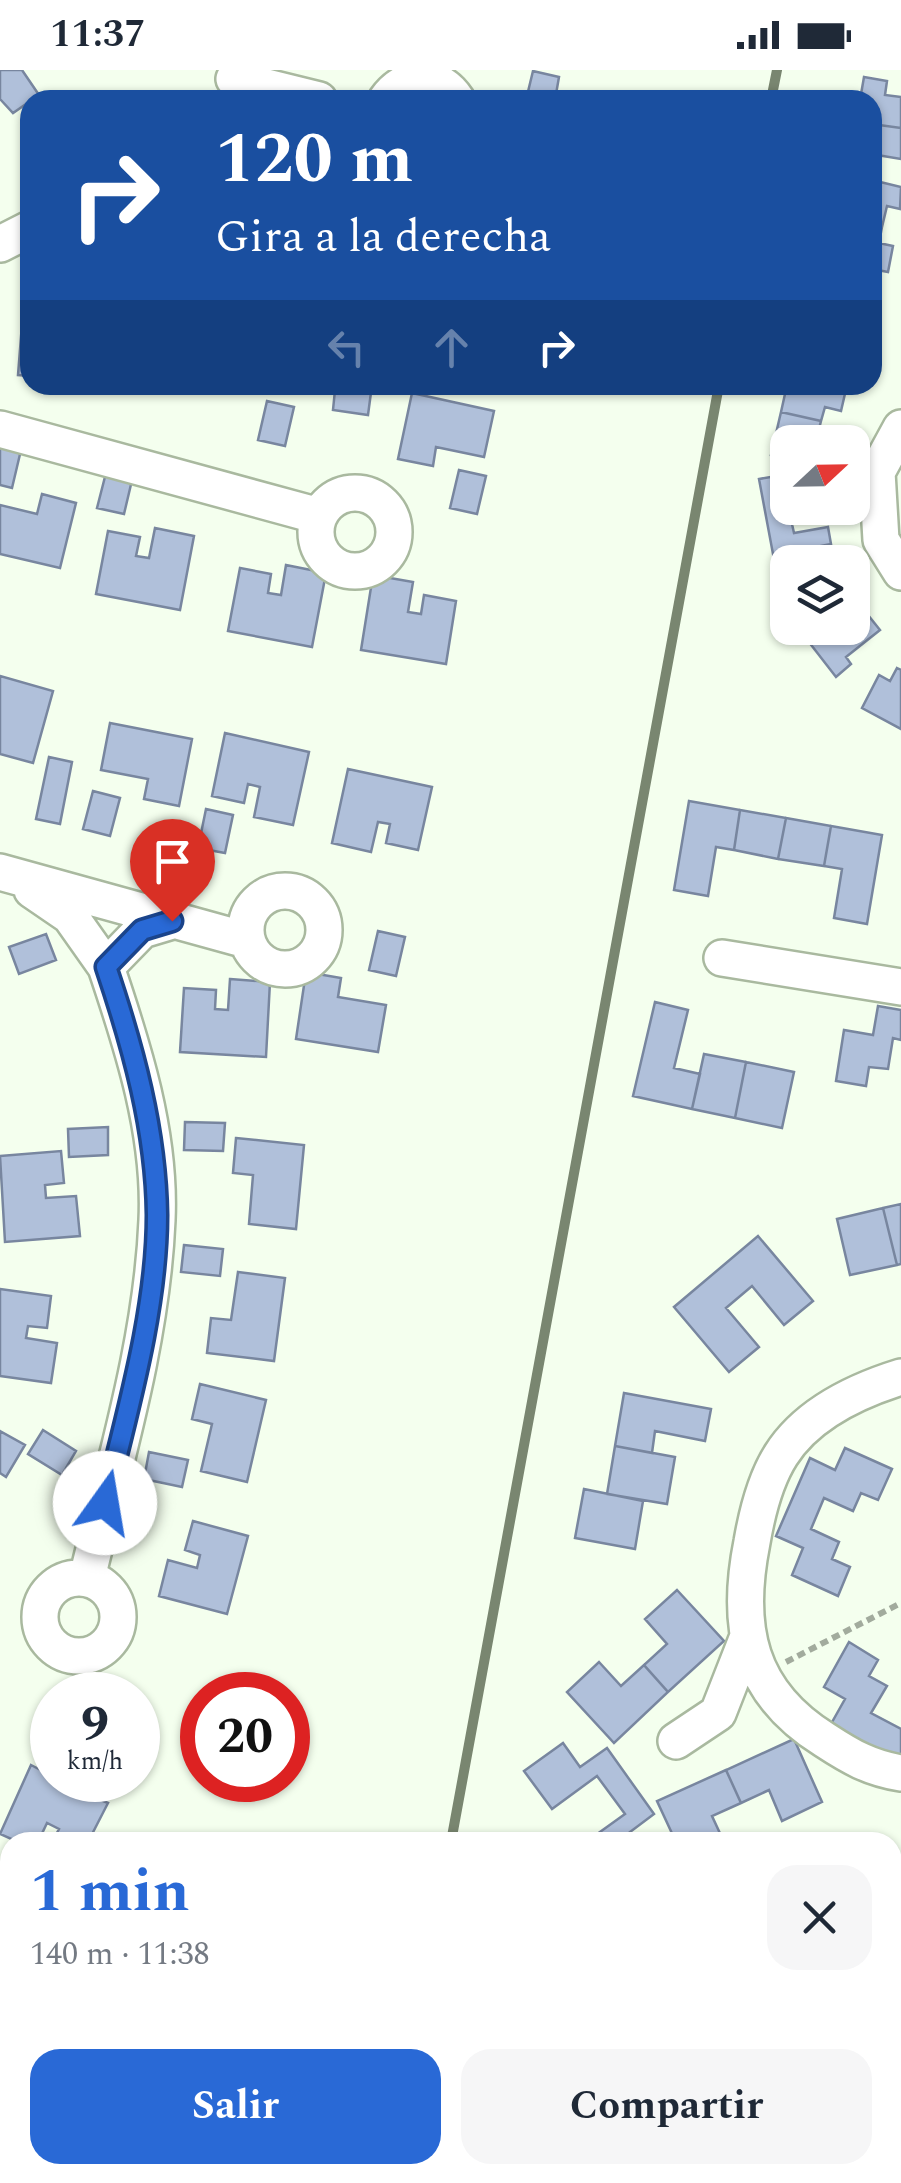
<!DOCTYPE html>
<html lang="es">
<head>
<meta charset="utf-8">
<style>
	body { margin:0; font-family:Spectral,serif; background:#f6f6f7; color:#1f2937; height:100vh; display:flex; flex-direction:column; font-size:38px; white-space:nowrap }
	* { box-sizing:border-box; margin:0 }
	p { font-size:32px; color:#747a83 }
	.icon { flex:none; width:55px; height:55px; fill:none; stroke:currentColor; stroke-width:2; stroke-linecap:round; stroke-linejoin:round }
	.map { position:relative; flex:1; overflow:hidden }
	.sheet { position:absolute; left:0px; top:1762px; width:902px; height:352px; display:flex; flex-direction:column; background:#fff; border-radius:30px 30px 0 0; box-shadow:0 2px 8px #0004 }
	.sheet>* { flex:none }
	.banner { position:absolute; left:20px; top:20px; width:862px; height:305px; border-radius:30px; box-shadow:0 2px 8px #0004; background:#1a4fa0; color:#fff; overflow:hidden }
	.needle { width:65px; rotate:68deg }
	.buttons { position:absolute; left:770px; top:355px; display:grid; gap:20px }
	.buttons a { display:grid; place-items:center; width:100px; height:100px; border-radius:20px; background:#fff; box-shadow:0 2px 8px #0004; font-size:50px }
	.speed { position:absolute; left:30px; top:1602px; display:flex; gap:20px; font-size:50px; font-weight:700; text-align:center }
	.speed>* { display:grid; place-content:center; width:130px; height:130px; border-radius:50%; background:#fff; box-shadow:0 2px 8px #0004; line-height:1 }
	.speed small { font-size:25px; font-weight:400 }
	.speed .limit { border:15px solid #d22; background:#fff; color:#111 }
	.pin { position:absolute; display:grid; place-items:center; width:85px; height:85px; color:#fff; margin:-102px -42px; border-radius:50% 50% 50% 0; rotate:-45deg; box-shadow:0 0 10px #0007 }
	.pin .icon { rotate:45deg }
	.me { position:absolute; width:110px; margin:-55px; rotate:13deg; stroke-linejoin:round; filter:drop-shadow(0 0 8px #0008) }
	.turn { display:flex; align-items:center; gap:35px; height:210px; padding:0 30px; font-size:45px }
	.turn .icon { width:130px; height:130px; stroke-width:2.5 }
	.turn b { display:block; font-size:70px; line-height:85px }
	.lanes { display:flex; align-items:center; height:95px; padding:0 30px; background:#0003; justify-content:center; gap:50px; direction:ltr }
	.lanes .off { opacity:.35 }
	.round { display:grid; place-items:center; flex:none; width:105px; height:105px; border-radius:30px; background:#f6f6f7 }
	.head { display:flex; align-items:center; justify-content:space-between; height:170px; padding:0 30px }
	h1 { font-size:60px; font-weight:700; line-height:75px; color:#2969d6 }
	.action { display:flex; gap:20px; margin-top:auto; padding:20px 30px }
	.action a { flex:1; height:115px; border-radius:30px; background:#2969d6; color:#fff; font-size:40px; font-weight:700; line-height:115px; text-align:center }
	.action a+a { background:#f6f6f7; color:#1f2937 }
	.status { display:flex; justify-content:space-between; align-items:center; height:70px; padding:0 50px; background:#fff; direction:ltr }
	.status svg { height:28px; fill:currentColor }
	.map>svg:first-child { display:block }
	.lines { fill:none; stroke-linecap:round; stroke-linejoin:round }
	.stream { stroke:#798670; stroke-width:10 }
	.building { fill:#b0c0da; stroke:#78869f; stroke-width:2.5 }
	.minor-casing { stroke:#a9b99f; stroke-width:40 }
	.path { stroke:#a2ab9d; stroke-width:6; stroke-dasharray:8 5; stroke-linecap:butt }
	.minor { stroke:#fff; stroke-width:35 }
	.route-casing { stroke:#1b448b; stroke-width:25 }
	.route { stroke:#2969d6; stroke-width:18 }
</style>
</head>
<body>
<div class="status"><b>11:37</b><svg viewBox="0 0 49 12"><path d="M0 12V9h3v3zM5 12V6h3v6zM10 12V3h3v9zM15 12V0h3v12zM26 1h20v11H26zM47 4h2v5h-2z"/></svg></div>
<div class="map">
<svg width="901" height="2113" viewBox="0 0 901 2113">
	<rect width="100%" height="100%" fill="#f4ffee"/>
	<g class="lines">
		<path class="stream" d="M 771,30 L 777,0
			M 451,1772 L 719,315
			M 373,2113 L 374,2105"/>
	</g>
	<path class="building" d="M 0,0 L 22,0 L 39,25 L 13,43 L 0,29 Z
		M 533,1 L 559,7 L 555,30 L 526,30 Z
		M 864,7 L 887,11 L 885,25 L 901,27 L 901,58 L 872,54 L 872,30 L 860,30 Z
		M 872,54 L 901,58 L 901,89 L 877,85 L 875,99 Z
		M 872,110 L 901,117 L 900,139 L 887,136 L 882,157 L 872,155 Z
		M 872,155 L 882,157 L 879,173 L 893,176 L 888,202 L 872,199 Z
		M 24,229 L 30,230 L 30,306 L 18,305 Z
		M 301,315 L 372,315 L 368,345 L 333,340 L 335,320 Z
		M 787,315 L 847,315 L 841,341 L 825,337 L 821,351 L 781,342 Z
		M 412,323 L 494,341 L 484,387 L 436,377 L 433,396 L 398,389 Z
		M 267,331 L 294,337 L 285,376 L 258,370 Z
		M 781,342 L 821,351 L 816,371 L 824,372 L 788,372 L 788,389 L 771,385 Z
		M 0,375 L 21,380 L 12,418 L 0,415 Z
		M 107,399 L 133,406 L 124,444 L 97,438 Z
		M 459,400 L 486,406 L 477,444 L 450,438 Z
		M 788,404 L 788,438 L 832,438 L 833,446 L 792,454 L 794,463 L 828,457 L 831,474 L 791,482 L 794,492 L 776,500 L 759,409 Z
		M 42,424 L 76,433 L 60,498 L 0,484 L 0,435 L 37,444 Z
		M 155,458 L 194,466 L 180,540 L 96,524 L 108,461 L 140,467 L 136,486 L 149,488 Z
		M 286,495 L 326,503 L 312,577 L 228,561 L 240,498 L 271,504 L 268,523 L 281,525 Z
		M 373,505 L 413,512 L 408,542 L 421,544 L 424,525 L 456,531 L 446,594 L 361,580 Z
		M 864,540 L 880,560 L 846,587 L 851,594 L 836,607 L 798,558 L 852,558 L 852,547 Z
		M 897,598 L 901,600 L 901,659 L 862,638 L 879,605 L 890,611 Z
		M 0,606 L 53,621 L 33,693 L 0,684 Z
		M 110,653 L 192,669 L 179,736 L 144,729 L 148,709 L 101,700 Z
		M 225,663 L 309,682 L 293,755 L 254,747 L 260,717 L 248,714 L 244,733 L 212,726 Z
		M 49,687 L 72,692 L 60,754 L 36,749 Z
		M 348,699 L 432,717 L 418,780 L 386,773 L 390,754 L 378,752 L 371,782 L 332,773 Z
		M 93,721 L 120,728 L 110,766 L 83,759 Z
		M 689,731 L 740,740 L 734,780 L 716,777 L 708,826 L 674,820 Z
		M 206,739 L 233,745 L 225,783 L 198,778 Z
		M 740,740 L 786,748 L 778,789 L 734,780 Z
		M 786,748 L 831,756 L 824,796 L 778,789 Z
		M 831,756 L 882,765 L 867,854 L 834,848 L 842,799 L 824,796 Z
		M 378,861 L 405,867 L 396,906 L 369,900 Z
		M 46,864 L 56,890 L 19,904 L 9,877 Z
		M 306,902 L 341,908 L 338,927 L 386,935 L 378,982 L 296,969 Z
		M 230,909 L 270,912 L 266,987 L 180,982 L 184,918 L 216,920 L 215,939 L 228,940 Z
		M 655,932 L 688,940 L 674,998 L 700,1004 L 692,1039 L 633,1026 Z
		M 878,936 L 901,940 L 901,970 L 893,968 L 888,999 L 869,997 L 866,1016 L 836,1011 L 844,960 L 873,965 Z
		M 704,984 L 746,992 L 735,1048 L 692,1039 Z
		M 746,992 L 794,1002 L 782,1058 L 735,1048 Z
		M 185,1052 L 225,1053 L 223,1081 L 184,1080 Z
		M 108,1057 L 108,1085 L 69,1087 L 68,1059 Z
		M 236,1068 L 304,1075 L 296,1159 L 249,1154 L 253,1105 L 233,1103 Z
		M 61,1081 L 64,1113 L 45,1115 L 46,1128 L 76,1126 L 80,1166 L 5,1172 L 0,1086 Z
		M 901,1134 L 901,1194 L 897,1195 L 883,1138 Z
		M 883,1138 L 897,1195 L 850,1205 L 837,1149 Z
		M 758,1166 L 813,1231 L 784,1255 L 752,1216 L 726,1238 L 759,1277 L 729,1302 L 674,1237 Z
		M 184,1175 L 223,1179 L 220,1206 L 181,1202 Z
		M 238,1202 L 285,1208 L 274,1291 L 207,1283 L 211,1248 L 231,1250 Z
		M 0,1219 L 51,1226 L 47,1258 L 28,1256 L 26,1268 L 57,1273 L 51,1313 L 0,1306 Z
		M 200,1314 L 266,1330 L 247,1412 L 201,1401 L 212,1354 L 192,1349 Z
		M 624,1323 L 711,1339 L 705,1371 L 655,1361 L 652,1383 L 615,1376 Z
		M 43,1360 L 76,1381 L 62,1405 L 28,1384 Z
		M 0,1361 L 25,1375 L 6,1407 L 0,1403 Z
		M 615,1376 L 675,1387 L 667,1434 L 607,1424 Z
		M 845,1378 L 892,1399 L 878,1430 L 861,1423 L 853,1441 L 824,1428 L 811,1459 L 839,1472 L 832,1489 L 850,1497 L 838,1526 L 792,1505 L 803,1478 L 776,1466 L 810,1388 L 835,1400 Z
		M 149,1382 L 188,1390 L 182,1417 L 144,1409 Z
		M 584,1419 L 643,1431 L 635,1479 L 575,1468 Z
		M 193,1451 L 248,1466 L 227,1544 L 159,1526 L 168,1490 L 197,1498 L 200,1485 L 185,1480 Z
		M 677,1520 L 724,1571 L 668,1622 L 644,1595 L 667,1574 L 645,1549 Z
		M 849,1572 L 878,1590 L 869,1606 L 887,1616 L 871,1643 L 901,1659 L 901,1693 L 831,1654 L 845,1629 L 824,1617 Z
		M 599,1592 L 621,1616 L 644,1595 L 668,1622 L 614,1673 L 567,1622 Z
		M 794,1669 L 822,1732 L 782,1751 L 769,1720 L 741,1733 L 726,1700 Z
		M 563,1673 L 580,1697 L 607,1678 L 654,1744 L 630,1762 L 637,1772 L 586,1772 L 625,1744 L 597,1706 L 552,1739 L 524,1701 Z
		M 31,1695 L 52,1706 L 52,1710 L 108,1733 L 88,1772 L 52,1772 L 59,1759 L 47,1753 L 38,1772 L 18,1772 L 0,1764 Z
		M 726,1700 L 741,1733 L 712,1746 L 724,1772 L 676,1772 L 657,1731 Z
		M 892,1787 L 901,1788 L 901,1846 L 892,1845 Z
		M 892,1939 L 901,1941 L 893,1988 L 892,1988 Z
		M 901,1956 L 901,2003 L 896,2002 L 899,1990 L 893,1988 Z
		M 469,2105 L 521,2105 L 524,2111 L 472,2113 Z
		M 737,2105 L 782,2105 L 781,2113 L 737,2113 Z
		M 782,2105 L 825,2105 L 824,2113 L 781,2113 Z"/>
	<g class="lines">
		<defs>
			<path id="minor" d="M 234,9 L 319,30
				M 386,30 C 405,3 438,1 457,30
				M 0,174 L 30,159
				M 901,358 L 877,402 L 881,470 L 901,502
				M 0,359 L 319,446
				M316 462a39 39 0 1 1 78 0a39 39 0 1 1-78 0Z
				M 0,802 L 246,870
				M 32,820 L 70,846 L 106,897 L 142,860 L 172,851
				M246 860a39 39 0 1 1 78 0a39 39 0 1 1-78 0Z
				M 722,888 L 901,917
				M 901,1307 C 856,1321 807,1344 781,1385 C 765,1410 757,1443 752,1472 C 735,1557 748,1622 825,1670 C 851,1687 870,1698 901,1703
				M40 1547a39 39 0 1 1 78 0a39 39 0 1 1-78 0Z
				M 87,1508 C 115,1391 152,1271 157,1150 C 161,1064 133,977 106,897
				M 676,1671 L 718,1643 L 747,1569
				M 0,1861 L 10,1867
				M 892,2059 L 901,2065
				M 634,2105 L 639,2105"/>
		</defs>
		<use href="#minor" class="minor-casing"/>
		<path class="path" d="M 786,1592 L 901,1533
			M 0,2019 L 10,2008
			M 710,2105 L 714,2113"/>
		<use href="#minor" class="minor"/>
	</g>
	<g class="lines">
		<defs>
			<path id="route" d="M 105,1433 C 127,1342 157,1240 157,1145 C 156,1060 133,977 106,897 L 142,860 L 172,851"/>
		</defs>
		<use href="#route" class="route-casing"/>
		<use href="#route" class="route"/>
	</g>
</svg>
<div class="buttons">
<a><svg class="needle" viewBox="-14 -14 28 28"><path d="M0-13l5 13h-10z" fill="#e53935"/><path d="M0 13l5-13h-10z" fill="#747a83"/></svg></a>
<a><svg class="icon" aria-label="layers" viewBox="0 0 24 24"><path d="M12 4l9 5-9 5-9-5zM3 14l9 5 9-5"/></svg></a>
</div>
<div class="speed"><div>9<small>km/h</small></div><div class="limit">20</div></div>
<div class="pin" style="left:172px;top:851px;background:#d93025"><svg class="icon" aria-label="arrive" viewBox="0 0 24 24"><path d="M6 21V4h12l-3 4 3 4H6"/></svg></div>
<svg class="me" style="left:105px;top:1433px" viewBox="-20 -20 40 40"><circle r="19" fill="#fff"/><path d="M0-13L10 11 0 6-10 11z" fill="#2969d6"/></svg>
<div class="banner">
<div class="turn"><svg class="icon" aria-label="right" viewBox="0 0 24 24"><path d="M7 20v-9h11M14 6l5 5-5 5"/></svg><div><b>120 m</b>Gira a la derecha</div></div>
<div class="lanes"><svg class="icon off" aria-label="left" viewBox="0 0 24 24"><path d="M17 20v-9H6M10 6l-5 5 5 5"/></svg><svg class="icon off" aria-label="ahead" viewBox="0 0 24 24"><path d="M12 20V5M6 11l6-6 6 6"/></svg><svg class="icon" aria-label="right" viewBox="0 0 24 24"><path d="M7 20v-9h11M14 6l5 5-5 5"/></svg></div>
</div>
<section class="sheet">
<div class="head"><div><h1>1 min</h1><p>140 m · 11:38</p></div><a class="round"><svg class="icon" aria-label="close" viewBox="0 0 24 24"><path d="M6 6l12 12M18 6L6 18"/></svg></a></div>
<div class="action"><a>Salir</a><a>Compartir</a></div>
</section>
</div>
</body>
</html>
